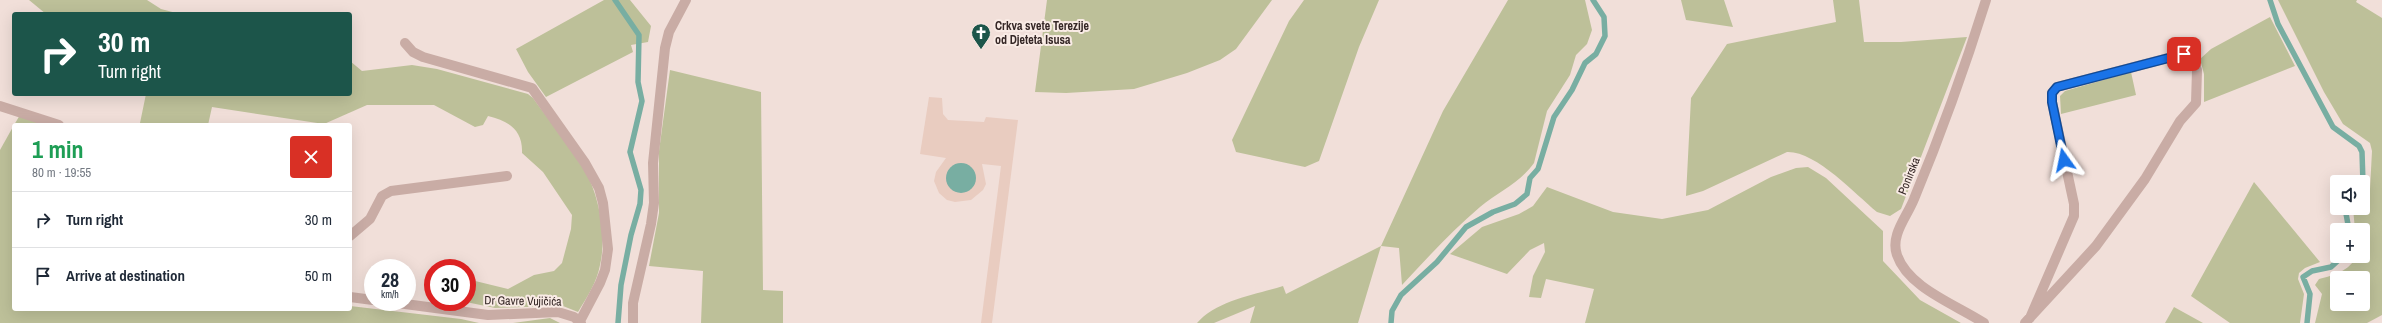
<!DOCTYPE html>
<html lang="en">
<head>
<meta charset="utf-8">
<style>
	body { margin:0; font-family:"Archivo Narrow",sans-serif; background:#f2f2f3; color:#1f2937; height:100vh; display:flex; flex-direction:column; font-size:15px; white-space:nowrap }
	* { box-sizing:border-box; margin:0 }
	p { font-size:13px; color:#747a83 }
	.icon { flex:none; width:22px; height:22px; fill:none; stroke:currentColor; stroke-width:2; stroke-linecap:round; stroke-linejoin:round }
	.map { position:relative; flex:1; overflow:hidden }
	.sheet { position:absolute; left:12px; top:123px; width:340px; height:188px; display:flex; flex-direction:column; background:#fff; border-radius:4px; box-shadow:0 4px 16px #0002 }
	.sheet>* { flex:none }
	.hud { position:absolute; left:12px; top:12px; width:340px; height:84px; border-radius:4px; box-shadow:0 4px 16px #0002; background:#1c554a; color:#fff; overflow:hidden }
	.fabs { position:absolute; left:2330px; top:175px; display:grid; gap:8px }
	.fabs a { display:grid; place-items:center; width:40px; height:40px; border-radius:4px; background:#fff; box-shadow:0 4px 16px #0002; font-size:20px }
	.speed { position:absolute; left:364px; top:259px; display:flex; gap:8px; font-size:20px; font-weight:700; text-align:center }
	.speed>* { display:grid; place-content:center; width:52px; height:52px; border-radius:50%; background:#fff; box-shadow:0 4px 16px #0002; line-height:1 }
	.speed small { font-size:10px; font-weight:400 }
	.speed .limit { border:6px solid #d22; background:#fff; color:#111 }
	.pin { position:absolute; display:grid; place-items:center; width:34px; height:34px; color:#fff; margin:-17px; border-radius:8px; box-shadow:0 2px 6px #0006 }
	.me { position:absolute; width:44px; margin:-22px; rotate:348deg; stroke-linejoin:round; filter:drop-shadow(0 0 3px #0008) }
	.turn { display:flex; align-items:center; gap:14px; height:84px; padding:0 20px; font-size:18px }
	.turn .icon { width:52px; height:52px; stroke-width:2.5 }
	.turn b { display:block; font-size:28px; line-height:34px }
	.round { display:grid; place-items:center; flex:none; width:42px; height:42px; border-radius:4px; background:#f2f2f3 }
	.overview { display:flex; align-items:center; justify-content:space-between; height:68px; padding:0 20px }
	h1 { font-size:24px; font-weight:800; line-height:30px; color:#1e9e55 }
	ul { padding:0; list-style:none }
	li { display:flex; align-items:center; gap:12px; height:56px; padding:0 20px; border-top:1px solid #e0e1e3 }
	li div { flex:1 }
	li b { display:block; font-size:15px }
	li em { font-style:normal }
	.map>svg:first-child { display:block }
	.green { fill:#bdc099; fill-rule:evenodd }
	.plaza { fill:#e9ccc0 }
	.water { fill:#78aea2 }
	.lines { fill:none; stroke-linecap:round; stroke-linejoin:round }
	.stream { stroke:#78aea2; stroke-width:5.5 }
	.minor { stroke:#c9aca5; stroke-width:10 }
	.route-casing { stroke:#114b97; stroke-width:10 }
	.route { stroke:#1a73e8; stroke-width:7 }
	.labels { text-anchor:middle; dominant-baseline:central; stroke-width:4; stroke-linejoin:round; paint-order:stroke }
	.poi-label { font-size:12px; font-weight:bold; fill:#352726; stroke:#f9ebe5; text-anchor:start }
	.street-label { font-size:12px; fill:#352726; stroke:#f9ebe5 }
</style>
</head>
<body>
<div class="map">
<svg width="2382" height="323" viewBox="0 0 2382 323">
	<rect width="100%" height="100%" fill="#f1dfd9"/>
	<path class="green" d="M 29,0 L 147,0 L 161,9 L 180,14 L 46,14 Z
		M 604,0 L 630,0 L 651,26 L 648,42 L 631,45 L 633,52 L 546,97 L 528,72 L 516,49 Z
		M 1047,0 L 1272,0 L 1236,49 L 1220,60 L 1187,73 L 1134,89 L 1066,93 L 1035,92 Z
		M 1304,0 L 1379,0 L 1359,47 L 1319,161 L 1305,167 L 1236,152 L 1232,140 L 1289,21 Z
		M 1508,0 L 1585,0 L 1592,30 L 1587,44 L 1576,55 L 1570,75 L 1547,111 L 1534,163 C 1520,183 1498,192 1480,207 C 1452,231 1427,258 1402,285 L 1399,248 L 1381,246 L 1358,323 L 1250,323 L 1255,306 L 1214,323 L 1197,323 C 1217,300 1255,295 1283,286 L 1286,294 L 1381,246 L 1443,111 Z
		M 1681,0 L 1724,0 L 1733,27 L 1686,20 Z
		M 1833,0 L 1859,0 L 1864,42 L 1901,42 L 1967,37 L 1901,209 L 1890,216 L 1877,212 C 1855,194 1816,151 1787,152 L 1703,191 L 1686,196 L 1691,98 L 1727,44 L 1836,22 Z
		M 2278,0 L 2357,0 L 2356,2 L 2382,18 L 2382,315 L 2367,323 L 2315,323 L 2322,294 L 2315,285 L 2319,279 C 2335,275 2349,271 2357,256 L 2363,256 L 2363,230 L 2355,230 L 2353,208 L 2363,208 L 2363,194 L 2370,189 L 2372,151 L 2370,143 L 2343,124 L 2324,92 ZM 2337,278 L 2363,278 L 2363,304 L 2337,304 Z
		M 2270,17 L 2295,66 L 2204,102 L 2204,74 L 2200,59 L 2211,49 Z
		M 350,61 L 362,71 L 412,65 L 437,69 L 528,94 L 533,98 C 549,121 572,146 585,170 C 599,196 607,236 600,265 C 597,282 587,297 578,312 L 563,306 L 495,308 L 466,302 L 467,279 L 508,289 L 534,275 L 554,271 L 562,263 L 571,229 L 572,215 L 543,172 L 522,153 C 523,130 509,121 488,116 L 483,125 L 475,127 L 434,105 L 367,105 L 324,124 L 212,107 L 208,125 L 145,125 L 140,123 L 146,94 L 350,94 Z
		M 670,70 L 761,92 L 763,290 L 783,291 L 783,323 L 701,323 L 703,271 L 649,266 L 659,213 L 659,151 Z
		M 2131,72 L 2136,95 L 2061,114 L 2060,96 L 2065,91 Z
		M 20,115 L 59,125 L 14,125 Z
		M 14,125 L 14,309 L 350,309 L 350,306 L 461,319 L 479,323 L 0,323 L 0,150 Z
		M 1808,167 L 1826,178 L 1883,231 L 1883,261 L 1920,300 L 1961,323 L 1585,323 L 1594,289 L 1546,279 L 1541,298 L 1529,297 L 1533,276 L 1545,252 L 1544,243 L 1530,250 L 1507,274 L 1450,254 L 1482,227 L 1519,214 L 1533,206 L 1547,187 L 1613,212 L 1662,219 L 1708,210 L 1771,177 L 1796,168 Z
		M 2254,182 L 2320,262 L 2305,268 L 2299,273 L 2298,279 L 2304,294 L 2300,323 L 2230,323 L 2191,296 Z
		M 2174,307 L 2203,323 L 2165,323 Z
		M 550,318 L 560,323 L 513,323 Z"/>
	<path class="plaza" d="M 929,97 L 942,98 L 943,114 L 948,120 L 984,122 L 986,117 L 1018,120 L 992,323 L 981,323 L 1001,166 L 982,164 L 986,184 L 983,190 L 971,200 L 955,202 L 947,200 L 939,193 L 934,181 L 936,172 L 946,158 L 920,154 Z"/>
	<path class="water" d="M946 178a15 15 0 1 1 30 0a15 15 0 1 1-30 0Z"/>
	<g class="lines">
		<path class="stream" d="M 615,0 L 639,35 L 638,82 L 642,101 L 630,152 L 641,190 L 640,204 L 631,235 L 621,285 L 618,323
			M 2270,0 L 2278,24 L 2333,127 L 2359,146 L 2362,152 L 2363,183
			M 2345,208 L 2349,230
			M 1391,323 L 1392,311 L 1401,295 L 1437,262 L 1466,227 L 1493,212 L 1515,204 L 1527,194 L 1530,178 L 1538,169 L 1554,117 L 1572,90 L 1585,63 L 1596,54 L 1605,36 L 1604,17 L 1593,0
			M 2307,323 L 2310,294 L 2303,277 L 2312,271 L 2331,267 L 2343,256"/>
		<path class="minor" d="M 405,43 L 413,52 L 423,57 L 532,88 L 585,163 L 599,188 L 603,203 L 608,249 L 605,270 L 600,283 L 580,321
			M 0,106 L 59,125
			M 350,236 L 370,219 L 382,196 L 391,191 L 507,176
			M 350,297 L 373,300
			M 390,302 L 488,315 L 558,312 L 574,317 L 581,323
			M 633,323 L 633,303 L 651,224 L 654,203 L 653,163 L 665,48 L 669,32 L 686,0
			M 1984,323 C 1957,305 1908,288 1897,255 C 1890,235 1907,217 1914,199 C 1941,134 1965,67 1986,0
			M 2025,323 L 2096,246 L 2145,179 L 2180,121 L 2196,103 L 2197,70 L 2193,61 L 2183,54 L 2057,87 L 2052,93 L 2052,102 L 2074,204 L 2074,216 L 2030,318"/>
	</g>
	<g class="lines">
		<defs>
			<path id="route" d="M 2064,160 L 2052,102 L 2052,93 L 2057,87 L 2184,54"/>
		</defs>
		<use href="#route" class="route-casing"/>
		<use href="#route" class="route"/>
	</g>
	<defs>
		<symbol id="church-pin" viewBox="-11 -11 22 30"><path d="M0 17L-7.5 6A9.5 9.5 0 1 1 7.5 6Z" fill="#1c554a" stroke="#f9ebe5"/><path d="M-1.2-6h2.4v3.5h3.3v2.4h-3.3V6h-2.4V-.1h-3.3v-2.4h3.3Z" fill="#fff"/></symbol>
	</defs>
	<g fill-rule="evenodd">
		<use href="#church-pin" x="970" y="22" width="22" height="30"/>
	</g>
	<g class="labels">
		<g class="poi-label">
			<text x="995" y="26">Crkva svete Terezije<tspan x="995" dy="14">od Djeteta Isusa</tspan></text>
		</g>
		<g class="street-label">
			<text transform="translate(1909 176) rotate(-68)">Ponirska</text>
			<text transform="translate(523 301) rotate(1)">Dr Gavre Vujičića</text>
		</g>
	</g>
</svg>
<div class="fabs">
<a><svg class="icon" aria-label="sound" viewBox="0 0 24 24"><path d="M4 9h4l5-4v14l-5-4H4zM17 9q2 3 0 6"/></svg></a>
<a>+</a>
<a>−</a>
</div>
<div class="speed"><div>28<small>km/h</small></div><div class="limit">30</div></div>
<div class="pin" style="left:2184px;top:54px;background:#d93025"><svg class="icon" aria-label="arrive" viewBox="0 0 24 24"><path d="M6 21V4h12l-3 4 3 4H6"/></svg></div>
<svg class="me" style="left:2064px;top:160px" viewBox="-20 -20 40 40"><path d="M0-17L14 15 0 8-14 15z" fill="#1a73e8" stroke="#fff" stroke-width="4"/></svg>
<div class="hud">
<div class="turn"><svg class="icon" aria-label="right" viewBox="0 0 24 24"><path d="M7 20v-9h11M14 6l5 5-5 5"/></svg><div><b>30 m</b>Turn right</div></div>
</div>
<section class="sheet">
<div class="overview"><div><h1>1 min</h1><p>80 m · 19:55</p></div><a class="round" style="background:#d93025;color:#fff"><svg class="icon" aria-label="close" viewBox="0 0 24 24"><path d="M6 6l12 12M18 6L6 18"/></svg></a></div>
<ul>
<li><svg class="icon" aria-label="right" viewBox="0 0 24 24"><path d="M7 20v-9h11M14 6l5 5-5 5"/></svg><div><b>Turn right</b></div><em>30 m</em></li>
<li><svg class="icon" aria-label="arrive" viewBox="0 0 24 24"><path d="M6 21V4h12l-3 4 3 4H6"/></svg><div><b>Arrive at destination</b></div><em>50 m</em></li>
</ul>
</section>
</div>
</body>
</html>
